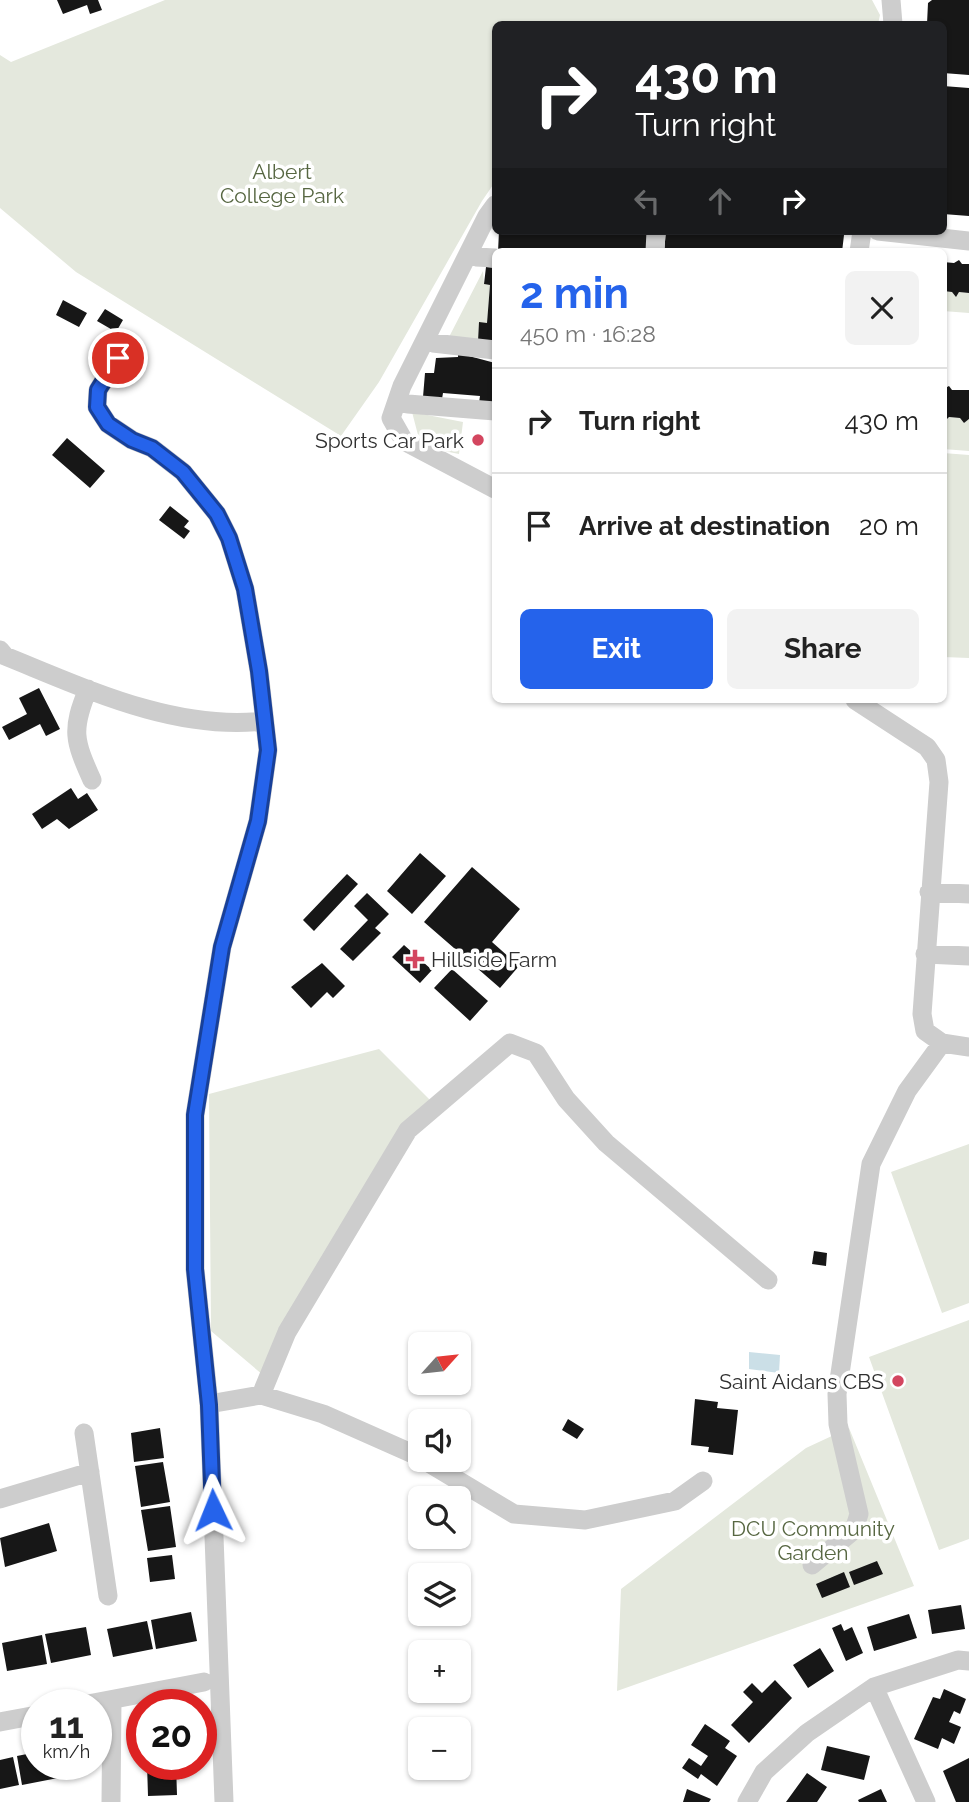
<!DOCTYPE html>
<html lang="en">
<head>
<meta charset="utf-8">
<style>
	body { margin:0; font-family:Raleway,sans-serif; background:#f2f2f2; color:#222; height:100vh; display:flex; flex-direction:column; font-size:26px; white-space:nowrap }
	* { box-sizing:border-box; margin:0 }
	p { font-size:23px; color:#767676 }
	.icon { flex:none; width:38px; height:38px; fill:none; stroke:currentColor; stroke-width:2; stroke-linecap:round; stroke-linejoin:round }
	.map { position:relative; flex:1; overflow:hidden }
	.drawer { position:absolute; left:492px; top:248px; width:455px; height:455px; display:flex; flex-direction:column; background:#fff; border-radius:10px; box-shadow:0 2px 5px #0004 }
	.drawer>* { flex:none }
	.banner { position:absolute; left:492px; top:21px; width:455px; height:214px; border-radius:10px; box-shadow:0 2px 5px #0004; background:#202124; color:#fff; overflow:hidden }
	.needle { width:46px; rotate:63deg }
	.buttons { position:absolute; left:408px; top:1332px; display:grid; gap:14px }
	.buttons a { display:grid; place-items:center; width:63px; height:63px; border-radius:10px; background:#fff; box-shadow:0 2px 5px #0004; font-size:35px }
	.speed { position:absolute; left:21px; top:1689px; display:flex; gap:14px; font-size:35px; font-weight:700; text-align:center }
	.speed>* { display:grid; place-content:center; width:91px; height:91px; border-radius:50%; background:#fff; box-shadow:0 2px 5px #0004; line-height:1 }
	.speed small { font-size:18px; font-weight:400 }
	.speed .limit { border:10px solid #d22; background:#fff; color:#111 }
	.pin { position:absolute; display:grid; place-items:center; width:60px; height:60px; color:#fff; margin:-30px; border:4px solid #fff; border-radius:50%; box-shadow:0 2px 7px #0007 }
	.me { position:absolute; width:77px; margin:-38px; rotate:358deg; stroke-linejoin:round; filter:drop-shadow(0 0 5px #0008) }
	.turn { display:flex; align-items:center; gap:24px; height:147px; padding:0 28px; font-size:32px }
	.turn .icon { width:91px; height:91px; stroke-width:2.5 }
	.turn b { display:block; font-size:49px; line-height:60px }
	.lanes { display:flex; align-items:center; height:66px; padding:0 28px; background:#0003; justify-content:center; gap:35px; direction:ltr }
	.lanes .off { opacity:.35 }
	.round { display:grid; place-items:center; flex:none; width:74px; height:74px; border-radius:10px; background:#f2f2f2 }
	.headline { display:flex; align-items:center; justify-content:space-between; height:119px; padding:0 28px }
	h1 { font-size:42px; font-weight:700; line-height:52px; color:#2563eb }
	.button { display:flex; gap:14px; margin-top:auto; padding:14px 28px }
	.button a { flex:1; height:80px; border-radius:10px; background:#2563eb; color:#fff; font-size:28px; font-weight:700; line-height:80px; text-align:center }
	.button a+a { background:#f2f2f2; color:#222 }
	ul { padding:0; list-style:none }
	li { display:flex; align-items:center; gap:21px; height:105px; padding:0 28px; border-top:2px solid #e0e0e0 }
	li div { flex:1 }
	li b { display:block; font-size:26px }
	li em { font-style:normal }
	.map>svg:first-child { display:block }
	.green { fill:#e4e8dd }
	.water { fill:#cbdfe7 }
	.building { fill:#171717 }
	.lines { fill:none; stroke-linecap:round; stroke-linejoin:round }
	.minor { stroke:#cdcdcd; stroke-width:19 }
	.route-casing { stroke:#184099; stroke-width:18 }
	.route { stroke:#2563eb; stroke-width:12 }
	.poi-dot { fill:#d3465f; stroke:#fff; stroke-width:2.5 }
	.labels { text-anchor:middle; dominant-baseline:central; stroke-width:7; stroke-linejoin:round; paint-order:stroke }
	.park-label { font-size:21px; fill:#576742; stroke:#fff }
	.poi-label { font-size:21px; fill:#303030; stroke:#fff; text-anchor:end }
</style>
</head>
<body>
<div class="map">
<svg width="969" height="1802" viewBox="0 0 969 1802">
	<rect width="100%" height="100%" fill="#fff"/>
	<path class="green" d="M 165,0 L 872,0 L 880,15 L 878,24 L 495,24 L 495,182 L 482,201 L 379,382 L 341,436 L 76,272 L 0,208 L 0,55 L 11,62 Z
		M 483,271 L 484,284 L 490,285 L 487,323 L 479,323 L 478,341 L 449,337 Z
		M 943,291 L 952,292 L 956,296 L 959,292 L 969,293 L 969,313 L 943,311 Z
		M 412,412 L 463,422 L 459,454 L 444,451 L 418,435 Z
		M 949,417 L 960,418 L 964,423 L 969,419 L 969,451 L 943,449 L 943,419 L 945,421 Z
		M 943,453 L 969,455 L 969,658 L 943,657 Z
		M 379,1049 L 434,1104 L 263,1375 L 211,1331 L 209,1094 Z
		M 969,1144 L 969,1303 L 942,1313 L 891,1172 Z
		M 969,1320 L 969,1539 L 939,1550 L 869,1357 Z
		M 849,1428 L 914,1586 L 617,1691 L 621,1589 L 806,1448 Z"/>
	<path class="water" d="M 749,1352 L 780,1355 L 779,1373 L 749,1369 Z"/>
	<path class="building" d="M 57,0 L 98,0 L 102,10 L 90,14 L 87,5 L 63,14 Z
		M 932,0 L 969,0 L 969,75 L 943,73 L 943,24 L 927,24 L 928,3 Z
		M 943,86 L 969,88 L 969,216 L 943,214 Z
		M 499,231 L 650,231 L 649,252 L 498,252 Z
		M 666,231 L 799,231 L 844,235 L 842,252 L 664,252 Z
		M 959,260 L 962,264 L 969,264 L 969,293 L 959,292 L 956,297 L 952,292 L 943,291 L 943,262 L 954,263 Z
		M 486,267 L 495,268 L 495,343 L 478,341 L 479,322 L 487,323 L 490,285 L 484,284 Z
		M 63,300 L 87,313 L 79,327 L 56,315 Z
		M 105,309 L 123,320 L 116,332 L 97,321 Z
		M 458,353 L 495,363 L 495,405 L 479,403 L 480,396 L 443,393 L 442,399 L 423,397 L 425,373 L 434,373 L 436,358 L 458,357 Z
		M 949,386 L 952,390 L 969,390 L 969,419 L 964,423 L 960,418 L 949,417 L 945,421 L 943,419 L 943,389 Z
		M 67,438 L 105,471 L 90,488 L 52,455 Z
		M 170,506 L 189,521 L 184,527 L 190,531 L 184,539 L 159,520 Z
		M 39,688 L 60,729 L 46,736 L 40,724 L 9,740 L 2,727 L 27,714 L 19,698 Z
		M 71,788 L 78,799 L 87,793 L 98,810 L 69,829 L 57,819 L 42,829 L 32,814 Z
		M 420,853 L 446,876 L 412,914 L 387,891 Z
		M 472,867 L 520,909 L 492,942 L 519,966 L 500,988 L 424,922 Z
		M 347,874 L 358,884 L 314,931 L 303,920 Z
		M 367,893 L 389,914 L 375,928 L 381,933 L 353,961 L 340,949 L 368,920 L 354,906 Z
		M 404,945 L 432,970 L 420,983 L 392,957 Z
		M 322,963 L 345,986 L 333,998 L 327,992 L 311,1008 L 291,987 Z
		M 452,969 L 488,1001 L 470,1021 L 434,988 Z
		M 814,1251 L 827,1253 L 826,1266 L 812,1264 Z
		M 695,1399 L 718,1402 L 717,1408 L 738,1410 L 733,1455 L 708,1452 L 709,1447 L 691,1445 Z
		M 568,1419 L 584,1429 L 577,1439 L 562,1430 Z
		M 160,1428 L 164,1458 L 134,1462 L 131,1433 Z
		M 163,1462 L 170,1502 L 141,1507 L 135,1466 Z
		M 170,1506 L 176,1547 L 148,1551 L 141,1510 Z
		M 49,1523 L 57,1551 L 5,1567 L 0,1538 Z
		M 172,1555 L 175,1579 L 150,1582 L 147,1558 Z
		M 877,1561 L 883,1574 L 854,1585 L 849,1572 Z
		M 844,1572 L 850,1587 L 822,1598 L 816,1584 Z
		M 961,1605 L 965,1629 L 932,1634 L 928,1610 Z
		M 191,1612 L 197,1641 L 156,1649 L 151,1620 Z
		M 909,1614 L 917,1638 L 874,1651 L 867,1627 Z
		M 147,1621 L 153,1649 L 113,1657 L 107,1629 Z
		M 841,1624 L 844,1631 L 852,1627 L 863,1653 L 846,1661 L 832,1628 Z
		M 86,1627 L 91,1655 L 51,1663 L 45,1634 Z
		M 42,1635 L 47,1664 L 7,1671 L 2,1643 Z
		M 820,1648 L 834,1671 L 808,1688 L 793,1665 Z
		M 775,1680 L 792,1698 L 749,1743 L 731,1725 L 753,1702 L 743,1692 L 752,1683 L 762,1693 Z
		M 944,1689 L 966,1699 L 960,1714 L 954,1711 L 949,1722 L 961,1727 L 954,1744 L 942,1738 L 938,1749 L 914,1739 L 933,1697 L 940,1699 Z
		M 705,1724 L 730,1741 L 725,1748 L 737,1756 L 717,1786 L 701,1774 L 698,1779 L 682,1768 L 689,1758 L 701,1766 L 708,1756 L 691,1745 Z
		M 201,1730 L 215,1730 L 215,1751 L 201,1751 Z
		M 827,1746 L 870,1756 L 864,1780 L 821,1770 Z
		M 37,1752 L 37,1764 L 60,1764 L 63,1777 L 22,1785 L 17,1756 Z
		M 13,1757 L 19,1785 L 0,1789 L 0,1760 Z
		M 969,1758 L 969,1802 L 956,1802 L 943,1771 Z
		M 65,1764 L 88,1764 L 89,1770 L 67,1774 Z
		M 147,1764 L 176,1764 L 177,1795 L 148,1796 Z
		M 807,1773 L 827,1787 L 817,1802 L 786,1802 Z
		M 687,1789 L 711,1799 L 709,1802 L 683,1802 Z
		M 881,1789 L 887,1802 L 859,1802 L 858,1800 Z"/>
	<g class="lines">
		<path class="minor" d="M 891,0 L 893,24
			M 495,205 L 487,216 L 402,386 L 391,418 L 404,441 L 495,489
			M 878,231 L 969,241
			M 655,252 L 656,231
			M 859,252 L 862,231
			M 476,257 L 495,258
			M 433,343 L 495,350
			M 118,358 L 98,390 L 97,407 L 108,424 L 132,440 L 152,448 L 183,472 L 217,514 L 229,538 L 245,589 L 259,671 L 268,750 L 258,821 L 222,947 L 195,1115 L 195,1269 L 209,1404
			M 408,404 L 495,411
			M 0,650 L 5,656 C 87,689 174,731 264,721
			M 88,689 C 71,730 74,740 92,780
			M 855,700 L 927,747 L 936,760 L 939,782 L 922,1014 L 925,1031 L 942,1043 L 969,1047
			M 929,892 L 969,894
			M 925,954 L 969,956
			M 261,1395 L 323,1414 L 420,1457
			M 84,1433 L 108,1596
			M 424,1460 L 514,1514 L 585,1520 L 675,1501 L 703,1481
			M 0,1499 L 90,1472
			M 812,1565 L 854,1530 L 859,1514 L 838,1424 L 837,1394 L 871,1164 L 907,1091 L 942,1043
			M 874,1687 L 926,1802
			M 88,1704 L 204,1682
			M 0,1722 L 37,1715
			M 111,1802 L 112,1700
			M 224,1802 L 209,1404 L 261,1395 L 287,1332 L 408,1130 L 510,1043 L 536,1053 L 566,1099 L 606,1143 L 768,1280
			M 747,1802 L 764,1772 L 807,1733 L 874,1687 L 958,1660 L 969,1661"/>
	</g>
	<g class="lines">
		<defs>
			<path id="route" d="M 118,358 L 98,390 L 97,407 L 108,424 L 132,440 L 152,448 L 183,472 L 217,514 L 229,538 L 245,589 L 259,671 L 268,750 L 258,821 L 222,947 L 195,1115 L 195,1269 L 209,1405 L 213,1510"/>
		</defs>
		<use href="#route" class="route-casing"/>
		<use href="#route" class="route"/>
	</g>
	<g class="poi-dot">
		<circle cx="478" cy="440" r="7"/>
		<path d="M411.5 948.5h7v7h7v7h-7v7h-7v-7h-7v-7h7z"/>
		<circle cx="898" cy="1381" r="7"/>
	</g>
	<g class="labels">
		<g class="park-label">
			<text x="282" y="171">Albert<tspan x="282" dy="24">College Park</tspan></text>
			<text x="813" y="1528">DCU Community<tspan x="813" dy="24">Garden</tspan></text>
		</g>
		<g class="poi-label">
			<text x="464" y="440">Sports Car Park</text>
			<text x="431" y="959" text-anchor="start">Hillside Farm</text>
			<text x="884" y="1381">Saint Aidans CBS</text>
		</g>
	</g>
</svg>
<div class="buttons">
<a><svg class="needle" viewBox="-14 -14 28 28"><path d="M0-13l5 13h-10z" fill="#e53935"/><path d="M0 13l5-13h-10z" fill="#767676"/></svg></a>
<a><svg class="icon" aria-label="sound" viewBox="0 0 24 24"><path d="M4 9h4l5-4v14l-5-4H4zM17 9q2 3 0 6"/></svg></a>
<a><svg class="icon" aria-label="search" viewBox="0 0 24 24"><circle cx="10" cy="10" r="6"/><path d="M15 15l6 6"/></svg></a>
<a><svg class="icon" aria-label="layers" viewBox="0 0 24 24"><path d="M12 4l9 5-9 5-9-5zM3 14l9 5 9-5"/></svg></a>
<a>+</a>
<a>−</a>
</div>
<div class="speed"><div>11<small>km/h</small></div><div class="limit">20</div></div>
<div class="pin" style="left:118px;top:358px;background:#d93025"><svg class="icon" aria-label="arrive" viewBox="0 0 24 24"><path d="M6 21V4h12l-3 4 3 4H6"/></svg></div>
<svg class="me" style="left:213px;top:1510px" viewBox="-20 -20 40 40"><path d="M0-17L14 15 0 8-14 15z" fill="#2563eb" stroke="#fff" stroke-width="4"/></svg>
<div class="banner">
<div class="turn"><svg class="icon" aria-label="right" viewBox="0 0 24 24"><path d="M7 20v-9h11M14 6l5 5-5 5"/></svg><div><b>430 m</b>Turn right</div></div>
<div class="lanes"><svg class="icon off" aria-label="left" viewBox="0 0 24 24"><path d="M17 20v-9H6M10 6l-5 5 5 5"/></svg><svg class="icon off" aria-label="ahead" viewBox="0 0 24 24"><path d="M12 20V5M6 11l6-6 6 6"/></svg><svg class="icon" aria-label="right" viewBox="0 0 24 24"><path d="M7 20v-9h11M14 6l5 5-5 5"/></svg></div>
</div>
<section class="drawer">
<div class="headline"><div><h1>2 min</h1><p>450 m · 16:28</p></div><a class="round"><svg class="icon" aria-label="close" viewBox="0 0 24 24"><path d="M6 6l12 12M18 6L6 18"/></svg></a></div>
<ul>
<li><svg class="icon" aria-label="right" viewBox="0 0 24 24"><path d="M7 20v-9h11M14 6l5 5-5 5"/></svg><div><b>Turn right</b></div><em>430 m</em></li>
<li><svg class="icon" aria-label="arrive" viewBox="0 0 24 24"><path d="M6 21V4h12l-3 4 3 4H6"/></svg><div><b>Arrive at destination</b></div><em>20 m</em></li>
</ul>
<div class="button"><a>Exit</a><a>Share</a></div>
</section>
</div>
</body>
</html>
